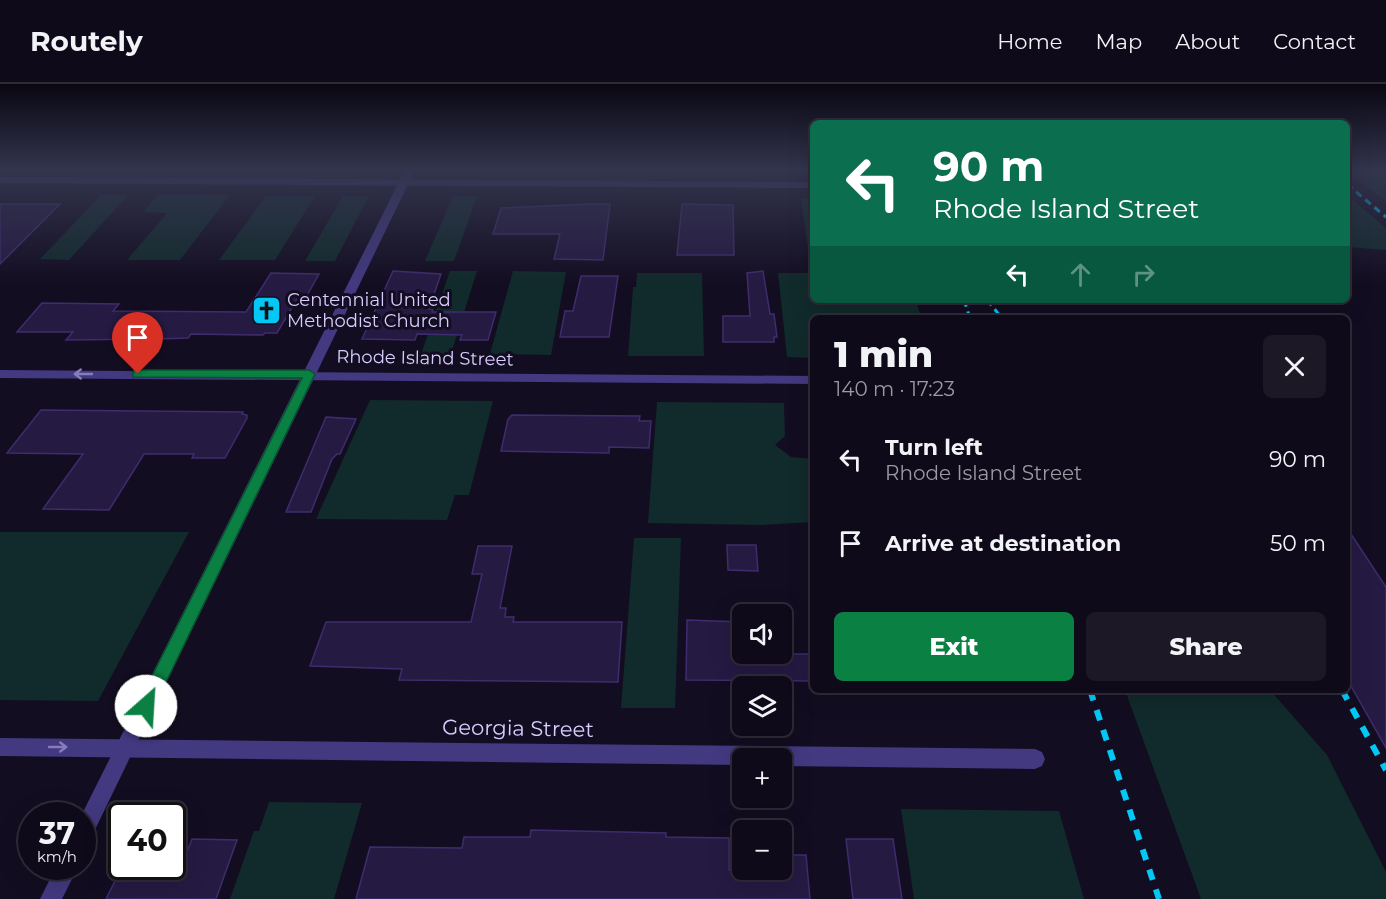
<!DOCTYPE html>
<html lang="en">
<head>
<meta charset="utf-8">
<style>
	body { margin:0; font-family:Montserrat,sans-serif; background:#1c1826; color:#f1f3f6; height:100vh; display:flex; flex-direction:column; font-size:22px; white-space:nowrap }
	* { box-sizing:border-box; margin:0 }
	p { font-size:20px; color:#9b9aa2 }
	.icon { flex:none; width:33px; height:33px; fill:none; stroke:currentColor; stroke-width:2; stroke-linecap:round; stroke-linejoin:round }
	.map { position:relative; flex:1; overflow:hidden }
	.panel { position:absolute; left:810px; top:231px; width:540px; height:378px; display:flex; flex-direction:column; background:#0e0a19; border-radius:9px; box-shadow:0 6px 24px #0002,0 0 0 2px #2e2b38 }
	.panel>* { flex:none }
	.top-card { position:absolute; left:810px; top:36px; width:540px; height:183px; border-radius:9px; box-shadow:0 6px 24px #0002,0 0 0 2px #2e2b38; background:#0b6e4f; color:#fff; overflow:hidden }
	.tools { position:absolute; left:732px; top:520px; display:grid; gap:12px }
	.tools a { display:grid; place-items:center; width:60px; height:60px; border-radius:9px; background:#0e0a19; box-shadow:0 6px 24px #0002,0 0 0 2px #2e2b38; font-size:30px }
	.speed { position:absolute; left:18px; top:718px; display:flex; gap:12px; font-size:30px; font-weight:700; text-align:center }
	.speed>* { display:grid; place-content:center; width:78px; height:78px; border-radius:50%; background:#0e0a19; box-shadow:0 6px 24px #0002,0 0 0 2px #2e2b38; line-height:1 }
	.speed small { font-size:15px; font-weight:400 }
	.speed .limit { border:3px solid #111; border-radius:9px; background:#fff; color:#111 }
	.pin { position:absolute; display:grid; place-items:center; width:51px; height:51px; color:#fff; margin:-62px -26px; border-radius:50% 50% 50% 0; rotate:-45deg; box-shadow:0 0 6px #0007 }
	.pin .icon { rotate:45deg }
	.me { position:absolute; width:66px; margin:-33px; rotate:26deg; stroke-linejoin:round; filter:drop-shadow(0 0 4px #0008) }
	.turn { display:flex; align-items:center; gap:21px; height:126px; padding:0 24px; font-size:27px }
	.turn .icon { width:78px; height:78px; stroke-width:2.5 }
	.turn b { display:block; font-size:42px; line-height:51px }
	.lanes { display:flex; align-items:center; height:57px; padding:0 24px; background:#0003; justify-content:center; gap:30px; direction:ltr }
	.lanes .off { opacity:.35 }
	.round { display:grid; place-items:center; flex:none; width:63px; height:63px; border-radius:9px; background:#1c1826 }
	.summary { display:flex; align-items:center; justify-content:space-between; height:102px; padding:0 24px }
	h1 { font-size:36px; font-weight:800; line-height:45px }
	.primary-button { display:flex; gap:12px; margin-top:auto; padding:12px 24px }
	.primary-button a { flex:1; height:69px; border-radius:9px; background:#0b8043; color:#fff; font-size:24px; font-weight:800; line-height:69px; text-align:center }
	.primary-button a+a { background:#1c1826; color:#f1f3f6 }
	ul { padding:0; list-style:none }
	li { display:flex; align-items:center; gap:18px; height:84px; padding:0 24px }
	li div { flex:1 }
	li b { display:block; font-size:22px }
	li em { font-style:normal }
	header { display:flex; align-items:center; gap:36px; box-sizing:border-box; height:84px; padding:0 30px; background:#0e0a19; border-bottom:2px solid #2e2b38 }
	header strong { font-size:28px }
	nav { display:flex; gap:33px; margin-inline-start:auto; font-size:21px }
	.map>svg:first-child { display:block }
	.green { fill:#112a2b }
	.building { fill:#251a42; stroke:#3f2c6e; stroke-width:1.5 }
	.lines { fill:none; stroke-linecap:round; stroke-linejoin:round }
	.minor { fill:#423980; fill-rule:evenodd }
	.tertiary { fill:#423980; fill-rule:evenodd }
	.rail-far1 { stroke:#03c8f6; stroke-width:3; stroke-dasharray:7 5; stroke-linecap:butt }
	.rail { stroke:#03c8f6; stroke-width:6; stroke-dasharray:11 10; stroke-linecap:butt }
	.oneway { stroke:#867cb9 }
	.route { fill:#0b8043; stroke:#07532c; stroke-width:1.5 }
	.labels { text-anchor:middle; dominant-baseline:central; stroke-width:6; stroke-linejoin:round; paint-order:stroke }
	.poi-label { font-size:18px; fill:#d8cefe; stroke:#130d21; text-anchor:start }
	.street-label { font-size:18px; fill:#d8cefe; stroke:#130d21 }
	.near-street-label { font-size:21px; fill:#d8cefe; stroke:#130d21 }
</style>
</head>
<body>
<header>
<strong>Routely</strong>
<nav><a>Home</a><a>Map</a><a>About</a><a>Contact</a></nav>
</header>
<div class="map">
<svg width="1386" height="815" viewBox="0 0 1386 815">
	<rect width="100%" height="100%" fill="#130d21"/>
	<path class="green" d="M 1347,86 L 1386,86 L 1386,118 Z
		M 101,111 L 128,111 L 69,176 L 40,175 Z
		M 158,111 L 230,111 L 180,176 L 127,176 L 167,129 L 143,128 Z
		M 1347,111 L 1386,144 L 1386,166 L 1347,163 Z
		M 266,112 L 315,112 L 275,176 L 219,176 Z
		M 343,112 L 369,112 L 335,177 L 305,177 Z
		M 453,112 L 477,112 L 454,177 L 425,177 Z
		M 801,114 L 813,114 L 813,178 L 810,178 Z
		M 450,187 L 477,187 L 451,270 L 421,270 Z
		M 513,187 L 566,188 L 551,271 L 490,270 Z
		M 637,189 L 702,189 L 704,272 L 628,272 L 633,203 L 636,203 Z
		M 778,189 L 813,189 L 813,216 L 916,216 L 921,234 L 813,234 L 813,274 L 787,273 Z
		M 370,316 L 493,317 L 469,411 L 455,411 L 447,436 L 316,435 Z
		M 657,318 L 784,319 L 785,352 L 775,361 L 791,373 L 813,375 L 813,438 L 762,441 L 648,439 Z
		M 0,448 L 189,448 L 98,617 L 0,616 Z
		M 634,454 L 681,454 L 675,624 L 621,624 Z
		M 1125,606 L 1270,606 L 1327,671 L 1386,788 L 1386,815 L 1201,815 Z
		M 269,718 L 362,719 L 334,815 L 230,815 L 254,747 L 259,747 Z
		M 901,725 L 1059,727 L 1084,815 L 914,815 Z"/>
	<path class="building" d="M 0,120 L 60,120 L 0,180 Z
		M 589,120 L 610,120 L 603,176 L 554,175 L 560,150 L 493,150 L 501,124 Z
		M 682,120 L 733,121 L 734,171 L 677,171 Z
		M 393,187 L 441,190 L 429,225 L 433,225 L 432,228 L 496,228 L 488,256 L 460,256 L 462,251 L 417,250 L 415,256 L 362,255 Z
		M 763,187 L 770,230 L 774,230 L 777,253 L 774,253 L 774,258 L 723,258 L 723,232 L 750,232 L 747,189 Z
		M 271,189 L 319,190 L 305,215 L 297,215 L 277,249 L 265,249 L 263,251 L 191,250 L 188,254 L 157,255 L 66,256 L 73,248 L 17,248 L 42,219 L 119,220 L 113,227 L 246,228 Z
		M 581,192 L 618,192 L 609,253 L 560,253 L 565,227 L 573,227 Z
		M 41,326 L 243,328 L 242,330 L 247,331 L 247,334 L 225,374 L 192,374 L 194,370 L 144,370 L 109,426 L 43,425 L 83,370 L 7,369 Z
		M 512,331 L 640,332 L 639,337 L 651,337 L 649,364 L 609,363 L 609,369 L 501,367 L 508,335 Z
		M 326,333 L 356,335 L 340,370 L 337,370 L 332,375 L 311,428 L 286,428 Z
		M 1347,444 L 1386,503 L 1386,664 L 1347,595 Z
		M 727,461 L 756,461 L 758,487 L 728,486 Z
		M 478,462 L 512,462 L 500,524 L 506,524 L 505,533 L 514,533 L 513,538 L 622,538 L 618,598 L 399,596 L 402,585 L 310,582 L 326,538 L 471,538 L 482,490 L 472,490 Z
		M 687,536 L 742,538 L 742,570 L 813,570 L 813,597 L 686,596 Z
		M 531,746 L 666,749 L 666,753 L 729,754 L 729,786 L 782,786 L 782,771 L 806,771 L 810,815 L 356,815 L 370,763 L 462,764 L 464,753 L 530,753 Z
		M 192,755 L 237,756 L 216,815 L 106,815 L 122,783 L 172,783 L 172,767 L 187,768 Z
		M 846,755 L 893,755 L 902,815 L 853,815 Z"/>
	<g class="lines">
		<path class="minor" d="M 0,93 L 813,98 L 813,104 L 0,99 Z
			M 0,286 L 813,292 L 813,300 L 0,294 Z
			M 0,654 L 1035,665 L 1042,668 L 1045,675 L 1042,682 L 1035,685 L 782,682 L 782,675 L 742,675 L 742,681 L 0,672 Z"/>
		<path class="tertiary" d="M 405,86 L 415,86 L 89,758 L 82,761 L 82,732 L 81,732 Z
			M 56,783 L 78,783 L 62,815 L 40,815 Z"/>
		<path class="rail-far1" d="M 1347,100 L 1386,133
			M 964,216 L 970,234
			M 987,216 L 1002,234"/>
		<path class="rail" d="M 1090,606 L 1159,815
			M 1342,606 L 1386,686"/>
	</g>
	<defs><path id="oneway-shaft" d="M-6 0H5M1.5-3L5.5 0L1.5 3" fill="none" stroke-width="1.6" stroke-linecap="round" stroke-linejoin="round" transform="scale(1.5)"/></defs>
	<g class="oneway">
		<use href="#oneway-shaft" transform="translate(83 290) rotate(-180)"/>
		<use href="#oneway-shaft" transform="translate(58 663)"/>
	</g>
	<linearGradient id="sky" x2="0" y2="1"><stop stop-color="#0a0712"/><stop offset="0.43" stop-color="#33354e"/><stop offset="1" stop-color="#33354e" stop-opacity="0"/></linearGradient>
	<rect width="1386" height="200" fill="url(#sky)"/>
	<path class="route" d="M 138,286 L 309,286 L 315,290 L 152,627 L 146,630 L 140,627 L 138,622 L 140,616 L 302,294 L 133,293 L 133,287 Z"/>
	<defs>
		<symbol id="church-square" viewBox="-11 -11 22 22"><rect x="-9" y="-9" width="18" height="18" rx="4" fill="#03c8f6" stroke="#130d21"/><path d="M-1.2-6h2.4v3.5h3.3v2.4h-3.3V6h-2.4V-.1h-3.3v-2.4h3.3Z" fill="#111"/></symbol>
	</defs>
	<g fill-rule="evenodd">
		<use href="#church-square" x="250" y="210" width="33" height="33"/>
	</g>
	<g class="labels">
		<g class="poi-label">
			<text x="287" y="216">Centennial United<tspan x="287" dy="21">Methodist Church</tspan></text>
		</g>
		<g class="street-label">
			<text transform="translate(425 274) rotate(1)">Rhode Island Street</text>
		</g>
		<g class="near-street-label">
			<text transform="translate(518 644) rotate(1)">Georgia Street</text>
		</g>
	</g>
</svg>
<div class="tools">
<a><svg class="icon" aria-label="sound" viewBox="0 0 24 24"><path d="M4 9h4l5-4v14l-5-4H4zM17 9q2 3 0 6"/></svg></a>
<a><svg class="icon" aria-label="layers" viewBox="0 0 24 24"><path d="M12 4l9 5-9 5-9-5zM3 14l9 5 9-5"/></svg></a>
<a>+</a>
<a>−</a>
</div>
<div class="speed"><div>37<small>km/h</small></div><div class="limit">40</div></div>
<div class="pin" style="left:138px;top:290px;background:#d93025"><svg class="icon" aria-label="arrive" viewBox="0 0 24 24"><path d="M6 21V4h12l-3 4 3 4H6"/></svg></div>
<svg class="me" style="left:146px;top:622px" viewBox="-20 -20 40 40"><circle r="19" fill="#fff"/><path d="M0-13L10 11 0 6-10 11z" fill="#0b8043"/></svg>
<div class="top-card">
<div class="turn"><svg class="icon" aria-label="left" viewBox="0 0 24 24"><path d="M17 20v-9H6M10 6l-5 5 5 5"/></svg><div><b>90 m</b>Rhode Island Street</div></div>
<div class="lanes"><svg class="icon" aria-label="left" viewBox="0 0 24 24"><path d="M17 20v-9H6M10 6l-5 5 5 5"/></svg><svg class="icon off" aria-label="ahead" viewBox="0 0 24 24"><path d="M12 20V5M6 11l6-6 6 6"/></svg><svg class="icon off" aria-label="right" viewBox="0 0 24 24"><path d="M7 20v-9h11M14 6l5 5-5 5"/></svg></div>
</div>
<section class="panel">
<div class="summary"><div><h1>1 min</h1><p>140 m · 17:23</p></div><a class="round"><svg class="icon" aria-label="close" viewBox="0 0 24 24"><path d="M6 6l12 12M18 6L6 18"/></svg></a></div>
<ul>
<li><svg class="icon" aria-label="left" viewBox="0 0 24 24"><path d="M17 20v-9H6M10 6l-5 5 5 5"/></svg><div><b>Turn left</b><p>Rhode Island Street</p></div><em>90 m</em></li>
<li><svg class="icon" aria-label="arrive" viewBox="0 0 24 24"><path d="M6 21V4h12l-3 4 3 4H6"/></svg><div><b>Arrive at destination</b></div><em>50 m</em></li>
</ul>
<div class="primary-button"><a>Exit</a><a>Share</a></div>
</section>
</div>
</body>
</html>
